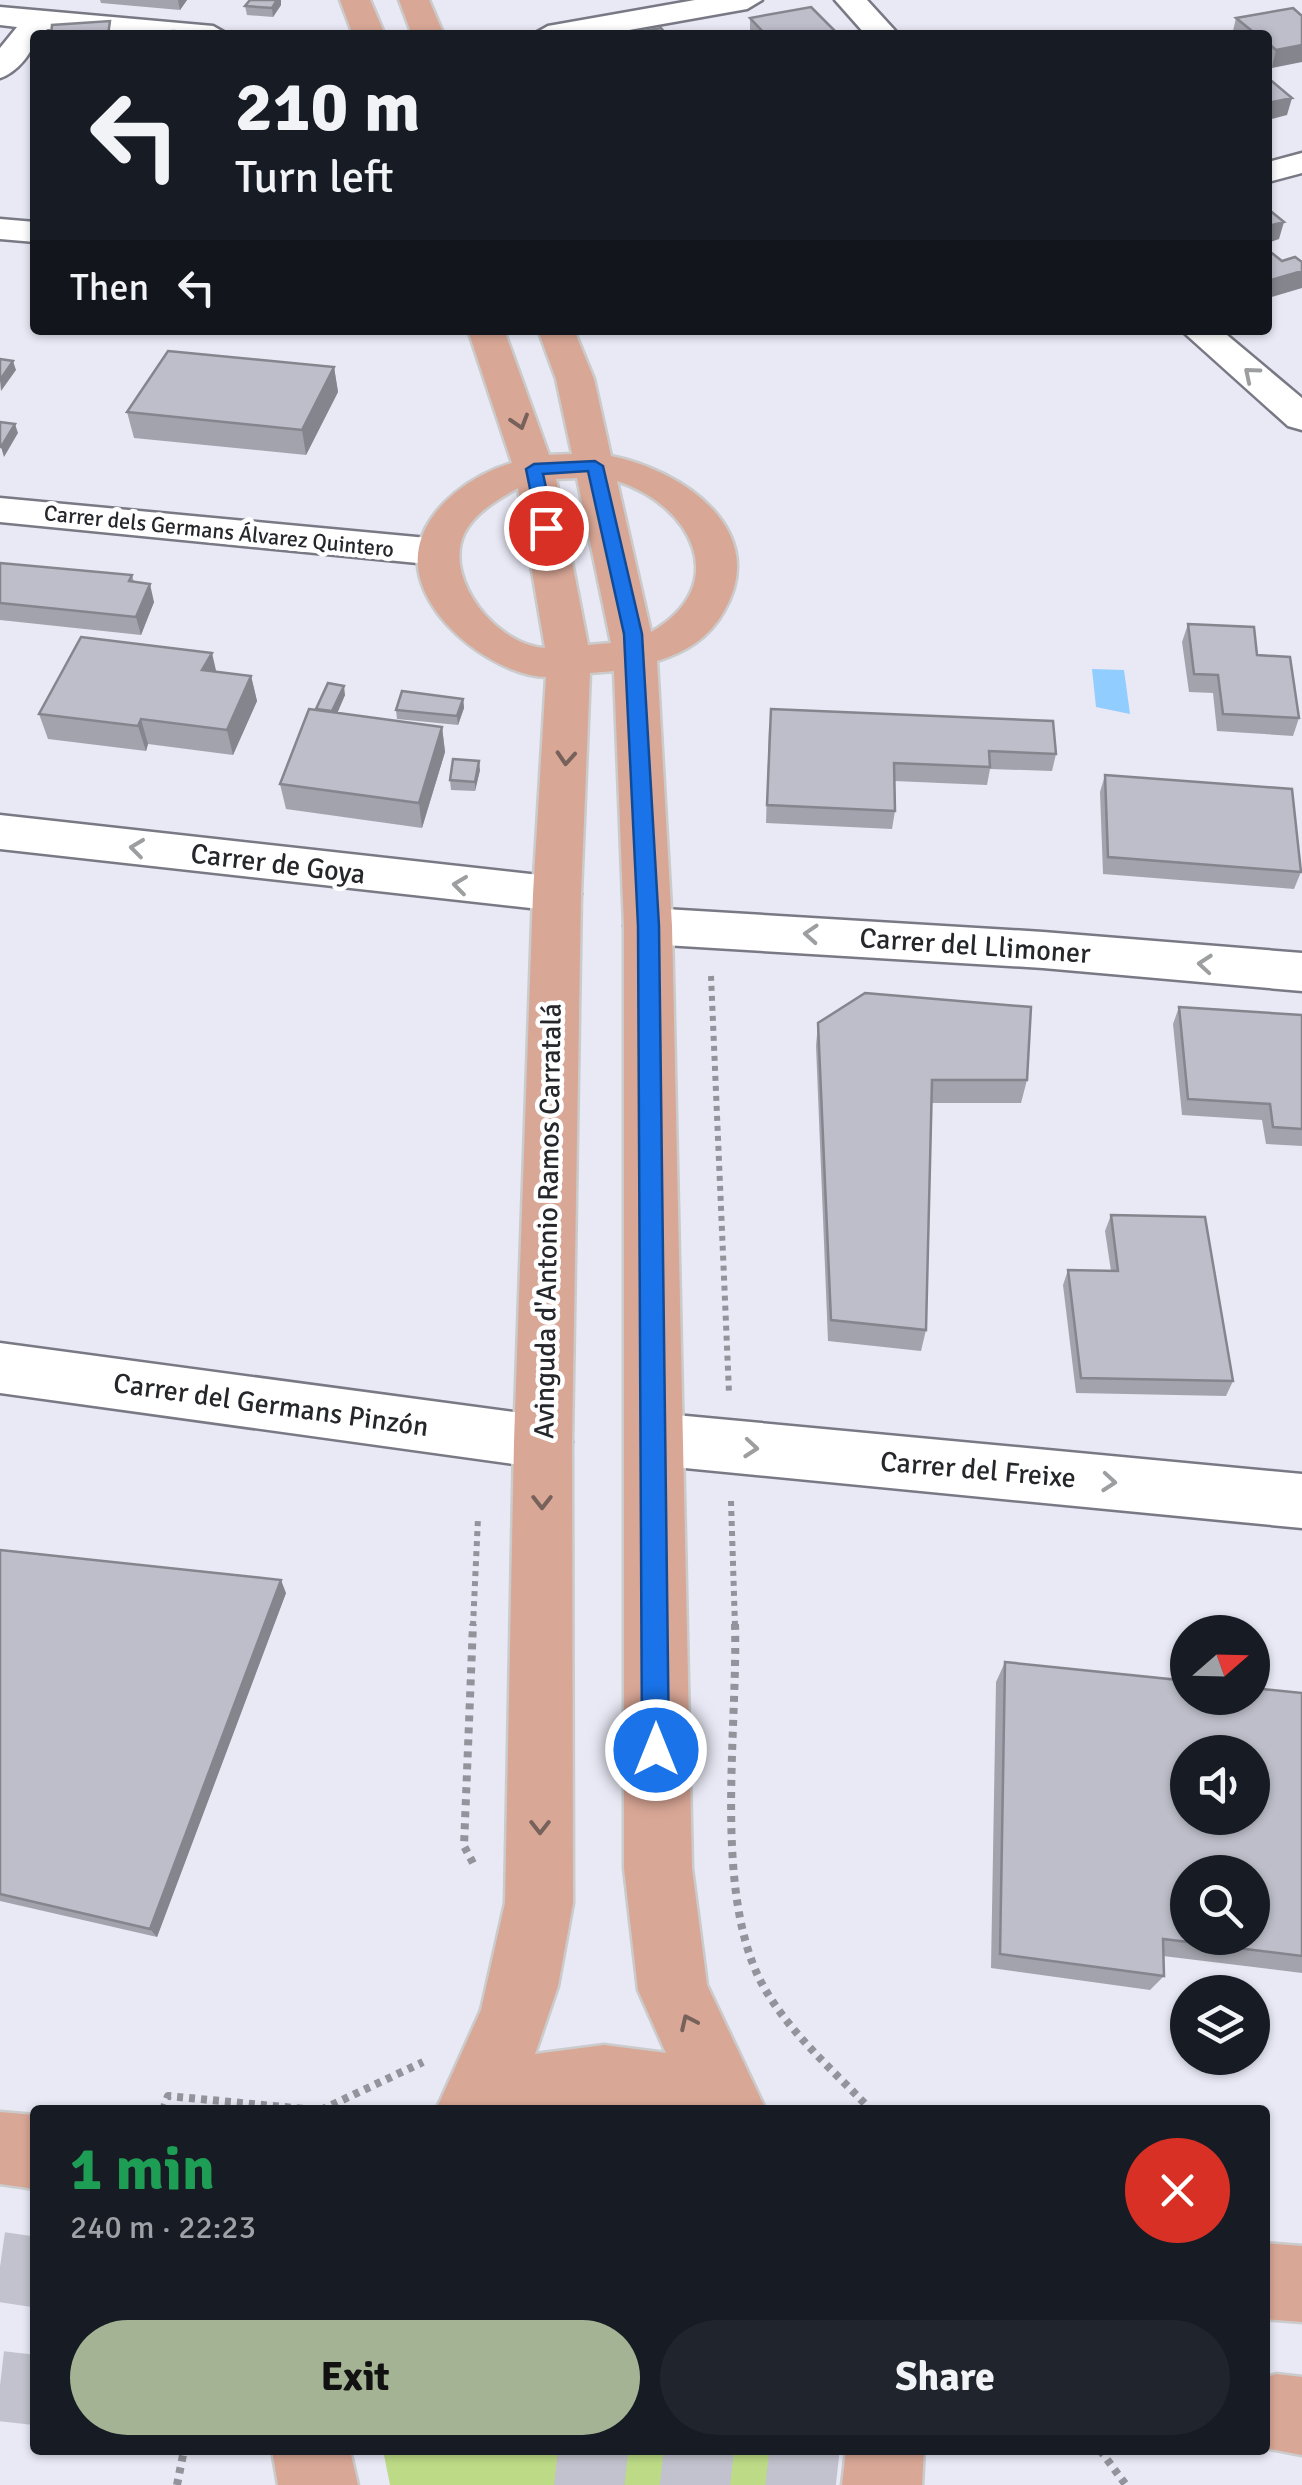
<!DOCTYPE html>
<html lang="en">
<head>
<meta charset="utf-8">
<style>
	body { margin:0; font-family:Signika,sans-serif; background:#20242c; color:#f1f3f6; height:100vh; display:flex; flex-direction:column; font-size:38px; white-space:nowrap }
	* { box-sizing:border-box; margin:0 }
	p { font-size:32px; color:#9ea1a6 }
	.icon { flex:none; width:55px; height:55px; fill:none; stroke:currentColor; stroke-width:2; stroke-linecap:round; stroke-linejoin:round }
	.map { position:relative; flex:1; overflow:hidden }
	.side { position:absolute; left:30px; top:2105px; width:1240px; height:350px; display:flex; flex-direction:column; background:#171b24; border-radius:10px; box-shadow:0 2px 8px #0004 }
	.side>* { flex:none }
	.top-card { position:absolute; left:30px; top:30px; width:1242px; height:305px; border-radius:10px; box-shadow:0 2px 8px #0004; background:#171b24; color:#f1f3f6; overflow:hidden }
	.needle { width:65px; rotate:70deg }
	.buttons { position:absolute; left:1170px; top:1615px; display:grid; gap:20px }
	.buttons a { display:grid; place-items:center; width:100px; height:100px; border-radius:50%; background:#171b24; box-shadow:0 2px 8px #0004; font-size:50px }
	.pin { position:absolute; display:grid; place-items:center; width:85px; height:85px; color:#fff; margin:-42px; border:5px solid #fff; border-radius:50%; box-shadow:0 2px 10px #0007 }
	.me { position:absolute; width:110px; margin:-55px; rotate:0deg; stroke-linejoin:round; filter:drop-shadow(0 0 8px #0008) }
	.turn { display:flex; align-items:center; gap:35px; height:210px; padding:0 40px; font-size:45px }
	.turn .icon { width:130px; height:130px; stroke-width:2.5 }
	.turn b { display:block; font-size:70px; line-height:85px }
	.then { display:flex; align-items:center; height:95px; padding:0 40px; background:#0003; gap:20px; font-size:38px }
	.round { display:grid; place-items:center; flex:none; width:105px; height:105px; border-radius:52px; background:#20242c }
	.overview { display:flex; align-items:center; justify-content:space-between; height:170px; padding:0 40px }
	h1 { font-size:60px; font-weight:800; line-height:75px; color:#1e9e55 }
	.cta { display:flex; gap:20px; margin-top:auto; padding:20px 40px }
	.cta a { flex:1; height:115px; border-radius:60px; background:#a4b393; color:#111; font-size:40px; font-weight:800; line-height:115px; text-align:center }
	.cta a+a { background:#20242c; color:#f1f3f6 }
	.map>svg:first-child { display:block }
	.green { fill:#bddb87 }
	.water { fill:#92cdff }
	.lines { fill:none; stroke-linecap:round; stroke-linejoin:round }
	.major-tunnel { stroke:#c1c2cd; stroke-width:70; stroke-dasharray:70 35; stroke-linecap:butt }
	.minor-casing { stroke:#787984; stroke-width:5 }
	.major-casing { stroke:#cbcbcc; stroke-width:5 }
	.path-far1 { stroke:#92939b; stroke-width:6; stroke-dasharray:5 5; stroke-linecap:butt }
	.path { stroke:#92939b; stroke-width:8; stroke-dasharray:6 6; stroke-linecap:butt }
	.minor { fill:#fff; fill-rule:evenodd }
	.major { fill:#d9a796; fill-rule:evenodd }
	.wall { fill:#a3a3ad }
	.shaded-wall { fill:#84858d }
	.building { fill:#bdbec9; stroke:#84858d; stroke-width:2.5; fill-rule:evenodd }
	.oneway { stroke:#9d9ea0 }
	.oneway2 { stroke:#77615b }
	.route { fill:#1a73e8; stroke:#114b97; stroke-width:2.5 }
	.labels { text-anchor:middle; dominant-baseline:central; stroke-width:9; stroke-linejoin:round; paint-order:stroke }
	.far-street-label { font-size:22px; fill:#26272b; stroke:#fff }
	.street-label { font-size:28px; fill:#26272b; stroke:#fff }
</style>
</head>
<body>
<div class="map">
<svg width="1302" height="2485" viewBox="0 0 1302 2485">
	<rect width="100%" height="100%" fill="#e8e9f5"/>
	<path class="green" d="M 383,2450 L 829,2450 L 821,2485 L 390,2485 Z"/>
	<path class="water" d="M 1092,669 L 1124,670 L 1130,714 L 1096,707 Z"/>
	<g class="lines">
		<path class="major-tunnel" d="M 0,2267 L 35,2272
			M 0,2386 L 35,2390
			M 558,2450 L 865,2485"/>
		<defs>
			<path id="minor" d="M 695,0 L 762,0 L 747,9 L 601,35 L 532,35 L 548,26 Z
				M 835,0 L 867,0 L 899,35 L 866,35 Z
				M 0,7 L 213,26 L 229,35 L 109,35 L 48,29 L 35,35 C 35,52 16,73 0,78 L 0,48 L 17,27 L 0,25 Z
				M 1302,153 L 1302,173 L 1268,182 L 1268,162 Z
				M 0,219 L 35,222 L 35,242 L 0,239 Z
				M 1181,330 L 1221,330 L 1302,398 L 1302,430 L 1288,426 Z
				M 0,498 L 438,539 L 453,543 L 459,552 L 453,561 L 438,565 L 0,522 Z
				M 0,815 L 557,877 L 574,882 L 581,894 L 574,906 L 557,911 L 0,849 Z
				M 648,908 L 1043,932 L 1302,953 L 1302,991 L 1043,968 L 648,944 L 631,939 L 624,926 L 631,913 Z
				M 0,1343 L 543,1416 L 564,1423 L 572,1442 L 564,1461 L 543,1468 L 0,1393 Z
				M 654,1413 L 1302,1474 L 1302,1528 L 654,1465 L 633,1457 L 625,1439 L 633,1421 Z"/>
			<path id="major" d="M 340,0 L 370,0 L 385,35 L 353,35 Z
				M 399,0 L 429,0 L 444,35 L 412,35 Z
				M 468,330 L 504,330 L 549,455 L 572,454 L 556,379 L 538,330 L 574,330 L 594,379 L 611,456 C 681,470 771,529 724,611 C 709,638 686,652 657,661 L 672,926 L 692,1868 L 707,1985 L 766,2110 L 436,2110 L 481,2010 L 505,1903 L 514,1442 L 533,894 L 546,677 C 491,675 406,609 419,547 C 428,505 474,474 512,463 ZM 577,478 L 611,643 L 588,645 L 556,479 ZM 617,481 C 692,505 733,585 651,632 ZM 518,488 L 545,648 C 498,646 443,580 464,534 C 474,513 498,499 518,488 ZM 614,671 L 624,926 L 624,1868 L 638,1990 L 666,2053 L 604,2045 L 535,2054 L 558,1986 L 573,1903 L 572,1442 L 581,894 L 590,673 Z
				M 0,2112 L 35,2115 L 35,2189 L 0,2184 Z
				M 1265,2243 L 1302,2246 L 1302,2322 L 1265,2319 Z
				M 1276,2374 L 1302,2377 L 1302,2455 L 1265,2448 L 1265,2378 Z
				M 272,2450 L 350,2450 L 358,2485 L 278,2485 Z
				M 846,2450 L 924,2450 L 922,2485 L 842,2485 Z"/>
		</defs>
		<use href="#minor" class="minor-casing"/>
		<use href="#major" class="major-casing"/>
		<path class="path-far1" d="M 711,976 L 729,1393
			M 731,1501 L 735,1626
			M 473,1626 L 478,1518"/>
		<path class="path" d="M 735,1624 C 738,1729 713,1888 761,1982 C 787,2031 833,2070 871,2110
			M 473,1863 L 464,1846 L 473,1624
			M 163,2110 L 168,2096 L 315,2110
			M 321,2110 L 423,2062
			M 1100,2450 L 1126,2485
			M 177,2485 L 184,2450"/>
		<use href="#minor" class="minor"/>
		<use href="#major" class="major"/>
	</g>
	<path class="wall" d="M 100,0 L 187,0 L 180,10 L 101,3 Z
		M 281,5 L 273,17 L 247,15 L 245,6 Z
		M 1302,16 L 1272,68 L 1268,64 L 1268,35 L 1232,35 L 1236,18 Z
		M 750,18 L 839,35 L 750,35 Z
		M 334,367 L 338,392 L 306,455 L 134,438 L 127,412 Z
		M 0,563 L 132,575 L 134,582 L 154,602 L 141,635 L 0,620 Z
		M 1188,624 L 1257,655 L 1299,718 L 1293,736 L 1217,731 L 1213,693 L 1189,692 L 1182,642 Z
		M 216,672 L 251,676 L 257,701 L 233,755 L 148,744 L 146,751 L 48,739 L 39,714 Z
		M 345,695 L 337,713 L 442,727 L 445,752 L 422,828 L 286,809 L 280,784 L 316,710 Z
		M 463,699 L 464,708 L 458,725 L 397,719 L 396,710 Z
		M 769,727 L 1056,754 L 1052,771 L 990,769 L 987,785 L 894,781 L 895,811 L 892,829 L 766,823 Z
		M 480,770 L 475,791 L 451,790 L 450,780 Z
		M 1105,775 L 1301,872 L 1294,889 L 1103,874 L 1100,792 Z
		M 1179,1007 L 1302,1015 L 1302,1146 L 1266,1144 L 1262,1120 L 1182,1115 L 1173,1024 Z
		M 818,1023 L 1027,1080 L 1021,1103 L 932,1103 L 926,1330 L 921,1351 L 828,1341 L 816,1046 Z
		M 1111,1215 L 1233,1381 L 1226,1396 L 1076,1393 L 1063,1285 L 1068,1270 L 1111,1271 L 1105,1231 Z
		M 0,1550 L 286,1593 L 157,1937 L 0,1901 Z
		M 1005,1662 L 1302,1693 L 1302,1973 L 1163,1956 L 1164,1976 L 1150,1990 L 991,1968 L 996,1682 Z"/>
	<path class="shaded-wall" d="M 178,0 L 187,0 L 180,10 Z
		M 277,0 L 281,0 L 281,5 L 273,17 L 272,8 Z
		M 1302,45 L 1302,62 L 1272,68 L 1276,50 Z
		M 1292,98 L 1287,115 L 1268,120 L 1268,103 Z
		M 1284,222 L 1279,239 L 1268,243 L 1268,226 Z
		M 1302,271 L 1302,288 L 1268,298 L 1268,281 Z
		M 13,361 L 16,370 L 1,391 L 0,380 Z
		M 334,367 L 338,392 L 306,455 L 302,430 Z
		M 15,424 L 18,433 L 4,457 L 1,447 Z
		M 150,584 L 154,602 L 141,635 L 136,617 Z
		M 212,653 L 218,679 L 202,670 Z
		M 251,676 L 257,701 L 233,755 L 227,730 Z
		M 344,686 L 345,695 L 334,721 L 332,711 Z
		M 463,699 L 464,708 L 458,725 L 457,716 Z
		M 141,719 L 148,744 L 146,751 L 138,726 Z
		M 442,727 L 445,752 L 422,828 L 419,803 Z
		M 479,761 L 480,770 L 475,791 L 475,782 Z
		M 281,1580 L 286,1593 L 157,1937 L 150,1929 Z"/>
	<path class="building" d="M 250,0 L 277,0 L 272,8 L 245,6 Z
		M 811,7 L 839,35 L 766,35 L 750,18 Z
		M 1293,8 L 1302,16 L 1302,45 L 1276,50 L 1268,43 L 1268,35 L 1257,35 L 1236,18 Z
		M 110,21 L 108,35 L 51,35 L 52,25 Z
		M 661,28 L 667,35 L 619,35 Z
		M 174,31 L 174,35 L 125,35 L 125,33 Z
		M 1268,78 L 1292,98 L 1268,103 Z
		M 1268,209 L 1284,222 L 1268,226 Z
		M 1268,250 L 1282,261 L 1295,257 L 1302,262 L 1302,271 L 1268,281 Z
		M 168,351 L 334,367 L 302,430 L 127,412 Z
		M 0,359 L 13,361 L 0,380 Z
		M 0,422 L 15,424 L 1,447 L 0,447 Z
		M 0,563 L 132,575 L 129,581 L 150,584 L 136,617 L 0,603 Z
		M 1188,624 L 1254,627 L 1257,655 L 1290,657 L 1299,718 L 1223,714 L 1218,675 L 1194,674 Z
		M 81,637 L 212,653 L 202,670 L 251,676 L 227,730 L 141,719 L 138,726 L 39,714 Z
		M 328,683 L 344,686 L 332,711 L 316,709 Z
		M 402,691 L 463,699 L 457,716 L 396,710 Z
		M 309,709 L 442,727 L 419,803 L 280,784 Z
		M 771,709 L 1053,721 L 1056,754 L 989,751 L 990,767 L 894,763 L 895,811 L 767,805 Z
		M 453,759 L 479,761 L 475,782 L 450,780 Z
		M 1105,775 L 1292,789 L 1301,872 L 1108,857 Z
		M 865,993 L 1031,1007 L 1027,1080 L 932,1080 L 926,1330 L 831,1320 L 818,1023 Z
		M 1179,1007 L 1302,1015 L 1302,1129 L 1273,1127 L 1270,1104 L 1188,1099 Z
		M 1111,1215 L 1205,1217 L 1233,1381 L 1081,1378 L 1068,1270 L 1118,1271 Z
		M 0,1550 L 281,1580 L 150,1929 L 0,1894 Z
		M 1005,1662 L 1188,1681 L 1188,1698 L 1252,1698 L 1252,1688 L 1302,1693 L 1302,1956 L 1163,1939 L 1164,1976 L 1000,1954 ZM 1188,1752 L 1252,1752 L 1252,1818 L 1188,1818 ZM 1188,1872 L 1252,1872 L 1252,1938 L 1188,1938 Z"/>
	<defs><path id="oneway-chevron" d="M-2-3.5L2.5 0L-2 3.5" fill="none" stroke-width="1.6" stroke-linecap="round" stroke-linejoin="round" transform="scale(2.5)"/></defs>
	<g class="oneway">
		<use href="#oneway-chevron" transform="translate(1251 374) rotate(-140)"/>
		<use href="#oneway-chevron" transform="translate(137 848) rotate(-173)"/>
		<use href="#oneway-chevron" transform="translate(460 885) rotate(-173)"/>
		<use href="#oneway-chevron" transform="translate(811 934) rotate(-176)"/>
		<use href="#oneway-chevron" transform="translate(1205 964) rotate(-175)"/>
		<use href="#oneway-chevron" transform="translate(751 1448) rotate(5)"/>
		<use href="#oneway-chevron" transform="translate(1109 1482) rotate(5)"/>
	</g>
	<g class="oneway2">
		<use href="#oneway-chevron" transform="translate(520 422) rotate(73)"/>
		<use href="#oneway-chevron" transform="translate(566 758) rotate(94)"/>
		<use href="#oneway-chevron" transform="translate(542 1502) rotate(90)"/>
		<use href="#oneway-chevron" transform="translate(540 1827) rotate(90)"/>
		<use href="#oneway-chevron" transform="translate(688 2022) rotate(-115)"/>
	</g>
	<path class="route" d="M 595,461 L 603,466 L 642,634 L 659,926 L 669,1750 L 665,1759 L 656,1763 L 646,1759 L 642,1750 L 638,926 L 624,634 L 588,471 L 543,474 L 555,528 L 546,533 L 538,528 L 526,469 L 534,464 Z"/>
	<g class="labels">
		<g class="far-street-label">
			<text transform="translate(219 531) rotate(6)">Carrer dels Germans Álvarez Quintero</text>
		</g>
		<g class="street-label">
			<text transform="translate(278 864) rotate(7)">Carrer de Goya</text>
			<text transform="translate(975 946) rotate(4)">Carrer del Llimoner</text>
			<text transform="translate(548 1221) rotate(-89)">Avinguda d'Antonio Ramos Carratalá</text>
			<text transform="translate(271 1405) rotate(8)">Carrer del Germans Pinzón</text>
			<text transform="translate(978 1470) rotate(5)">Carrer del Freixe</text>
		</g>
	</g>
</svg>
<div class="buttons">
<a><svg class="needle" viewBox="-14 -14 28 28"><path d="M0-13l5 13h-10z" fill="#e53935"/><path d="M0 13l5-13h-10z" fill="#9ea1a6"/></svg></a>
<a><svg class="icon" aria-label="sound" viewBox="0 0 24 24"><path d="M4 9h4l5-4v14l-5-4H4zM17 9q2 3 0 6"/></svg></a>
<a><svg class="icon" aria-label="search" viewBox="0 0 24 24"><circle cx="10" cy="10" r="6"/><path d="M15 15l6 6"/></svg></a>
<a><svg class="icon" aria-label="layers" viewBox="0 0 24 24"><path d="M12 4l9 5-9 5-9-5zM3 14l9 5 9-5"/></svg></a>
</div>
<div class="pin" style="left:546px;top:528px;background:#d93025"><svg class="icon" aria-label="arrive" viewBox="0 0 24 24"><path d="M6 21V4h12l-3 4 3 4H6"/></svg></div>
<svg class="me" style="left:656px;top:1750px" viewBox="-20 -20 40 40"><circle r="17" fill="#1a73e8" stroke="#fff" stroke-width="3"/><path d="M0-11L8 9 0 5-8 9z" fill="#fff"/></svg>
<div class="top-card">
<div class="turn"><svg class="icon" aria-label="left" viewBox="0 0 24 24"><path d="M17 20v-9H6M10 6l-5 5 5 5"/></svg><div><b>210 m</b>Turn left</div></div>
<div class="then">Then<svg class="icon" aria-label="left" viewBox="0 0 24 24"><path d="M17 20v-9H6M10 6l-5 5 5 5"/></svg></div>
</div>
<section class="side">
<div class="overview"><div><h1>1 min</h1><p>240 m · 22:23</p></div><a class="round" style="background:#d93025;color:#fff"><svg class="icon" aria-label="close" viewBox="0 0 24 24"><path d="M6 6l12 12M18 6L6 18"/></svg></a></div>
<div class="cta"><a>Exit</a><a>Share</a></div>
</section>
</div>
</body>
</html>
